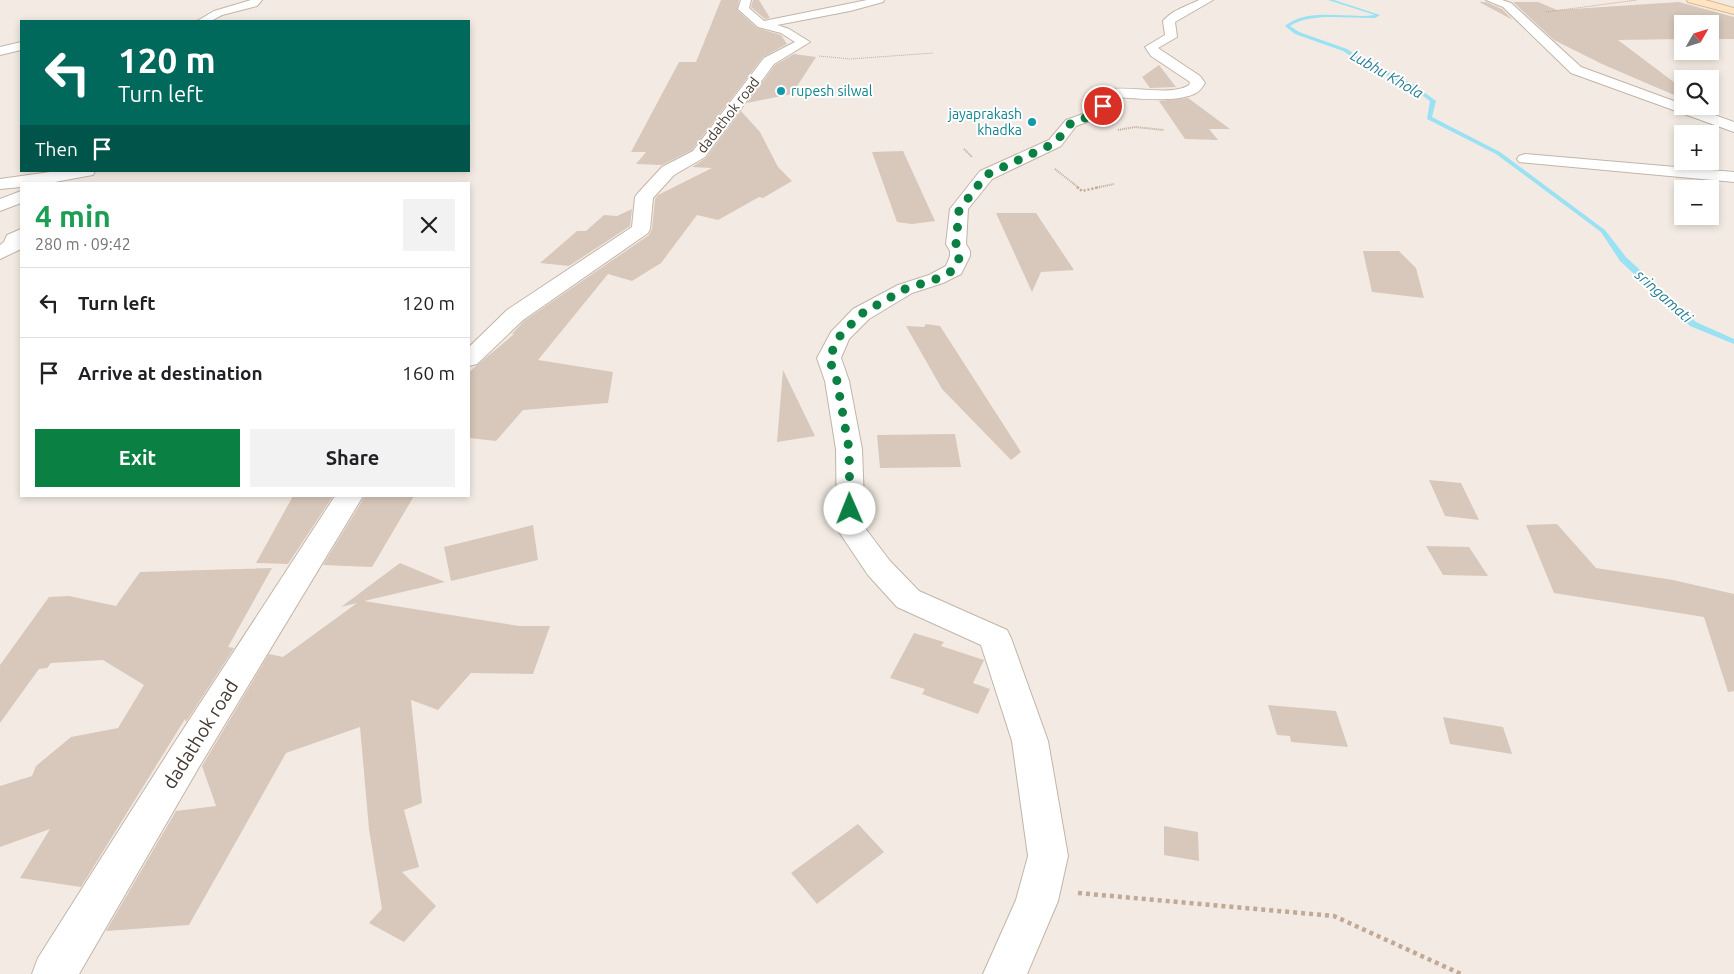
<!DOCTYPE html>
<html lang="en">
<head>
<meta charset="utf-8">
<style>
	body { margin:0; font-family:Ubuntu,sans-serif; background:#f2f2f2; color:#202124; height:100vh; display:flex; flex-direction:column; font-size:19px; white-space:nowrap }
	* { box-sizing:border-box; margin:0 }
	p { font-size:16px; color:#757577 }
	.icon { flex:none; width:28px; height:28px; fill:none; stroke:currentColor; stroke-width:2; stroke-linecap:round; stroke-linejoin:round }
	.map { position:relative; flex:1; overflow:hidden }
	.sheet { position:absolute; left:20px; top:182px; width:450px; height:315px; display:flex; flex-direction:column; background:#fff; border-radius:0px; box-shadow:0 2px 8px #0003 }
	.sheet>* { flex:none }
	.top-card { position:absolute; left:20px; top:20px; width:450px; height:152px; border-radius:0px; box-shadow:0 2px 8px #0003; background:#00695c; color:#fff; overflow:hidden }
	.needle { width:32px; rotate:51deg }
	.controls { position:absolute; left:1674px; top:15px; display:grid; gap:10px }
	.controls a { display:grid; place-items:center; width:45px; height:45px; border-radius:0px; background:#fff; box-shadow:0 2px 8px #0003; font-size:25px }
	.pin { position:absolute; display:grid; place-items:center; width:42px; height:42px; color:#fff; margin:-21px; border:2px solid #fff; border-radius:50%; box-shadow:0 1px 5px #0007 }
	.me { position:absolute; width:55px; margin:-28px; rotate:359deg; stroke-linejoin:round; filter:drop-shadow(0 0 4px #0008) }
	.turn { display:flex; align-items:center; gap:18px; height:105px; padding:0 15px; font-size:22px }
	.turn .icon { width:65px; height:65px; stroke-width:2.5 }
	.turn b { display:block; font-size:35px; line-height:42px }
	.then { display:flex; align-items:center; height:48px; padding:0 15px; background:#0003; gap:10px; font-size:19px }
	.round { display:grid; place-items:center; flex:none; width:52px; height:52px; border-radius:0px; background:#f2f2f2 }
	.overview { display:flex; align-items:center; justify-content:space-between; height:85px; padding:0 15px }
	h1 { font-size:30px; font-weight:600; line-height:38px; color:#1e9e55 }
	.cta { display:flex; gap:10px; margin-top:auto; padding:10px 15px }
	.cta a { flex:1; height:58px; border-radius:0px; background:#0b8043; color:#fff; font-size:20px; font-weight:600; line-height:58px; text-align:center }
	.cta a+a { background:#f2f2f2; color:#202124 }
	ul { padding:0; list-style:none }
	li { display:flex; align-items:center; gap:15px; height:70px; padding:0 15px; border-top:1px solid #e0e0e0 }
	li div { flex:1 }
	li b { display:block; font-size:19px }
	li em { font-style:normal }
	.map>svg:first-child { display:block }
	.lines { fill:none; stroke-linecap:round; stroke-linejoin:round }
	.stream { fill:#9ae1f4; fill-rule:evenodd }
	.building { fill:#d8c7bb }
	.street-casing { stroke:#c2b4a8; stroke-width:2 }
	.secondary-casing { stroke:#d9b891; stroke-width:2 }
	.path-far3 { stroke:#c1a995; stroke-width:1; stroke-dasharray:1 1; stroke-linecap:butt }
	.path-far2 { stroke:#c1a995; stroke-width:2; stroke-dasharray:1 1; stroke-linecap:butt }
	.path-far1 { stroke:#c1a995; stroke-width:2.5; stroke-dasharray:2 2; stroke-linecap:butt }
	.path { stroke:#c1a995; stroke-width:4.5; stroke-dasharray:4 4; stroke-linecap:butt }
	.street { fill:#fff; fill-rule:evenodd }
	.secondary { fill:#ffe4c1; fill-rule:evenodd }
	.route { stroke:#0b8043; stroke-width:9; stroke-dasharray:0 16.2 }
	.culture-dot { fill:#0f9aa8; stroke:#fff; stroke-width:2 }
	.labels { text-anchor:middle; dominant-baseline:central; stroke-width:4; stroke-linejoin:round; paint-order:stroke }
	.far-culture-label { font-size:14px; fill:#0d838f; stroke:#fff; text-anchor:start }
	.far-street-label { font-size:14px; fill:#453a33; stroke:#fff }
	.far-water-label { font-size:15px; font-style:italic; fill:#227b96; stroke:#fff }
	.near-street-label { font-size:19px; fill:#453a33; stroke:#fff }
</style>
</head>
<body>
<div class="map">
<svg width="1734" height="974" viewBox="0 0 1734 974">
	<rect width="100%" height="100%" fill="#f3ebe3"/>
	<g class="lines">
		<path class="stream" d="M 1328,0 L 1334,0 L 1380,15 L 1375,18 C 1350,19 1311,12 1290,26 L 1299,32 L 1347,49 L 1367,62 L 1413,84 L 1436,101 L 1432,117 L 1500,152 L 1605,230 L 1626,257 L 1696,322 L 1734,339 L 1734,344 L 1690,326 L 1620,261 L 1601,232 L 1496,154 L 1427,119 L 1430,101 L 1409,86 L 1363,64 L 1343,51 L 1295,34 L 1285,26 C 1309,7 1347,19 1375,15 Z"/>
	</g>
	<path class="building" d="M 721,0 L 739,0 L 737,10 L 757,28 L 781,35 L 787,44 L 763,57 L 692,150 L 662,165 L 636,164 L 646,152 L 631,152 L 679,62 L 696,62 Z
		M 753,0 L 759,0 L 770,18 L 765,19 L 751,7 Z
		M 1479,2 L 1486,2 L 1502,9 L 1513,20 Z
		M 1513,2 L 1538,2 L 1557,10 L 1679,2 L 1734,17 L 1734,39 L 1710,39 L 1710,24 L 1682,24 L 1682,39 L 1618,40 L 1679,86 L 1674,95 L 1602,64 L 1554,40 Z
		M 794,54 L 816,57 L 792,94 L 747,103 L 775,65 Z
		M 1159,65 L 1176,87 L 1150,88 L 1142,77 Z
		M 1188,98 L 1230,129 L 1209,129 L 1218,140 L 1185,139 L 1159,101 Z
		M 741,111 L 760,132 L 778,167 L 792,181 L 763,198 L 759,197 L 718,220 L 697,215 L 661,263 L 632,281 L 608,274 L 538,360 L 613,372 L 608,403 L 523,410 L 496,441 L 469,438 L 469,372 L 514,334 L 512,334 L 524,321 L 649,235 L 652,229 L 655,199 L 658,195 L 712,168 L 692,167 L 706,158 Z
		M 903,151 L 935,221 L 912,224 L 897,222 L 872,152 Z
		M 632,209 L 630,226 L 569,266 L 540,263 L 577,231 L 586,231 L 604,215 L 617,216 Z
		M 996,213 L 1036,213 L 1074,270 L 1041,272 L 1032,292 Z
		M 1363,251 L 1399,251 L 1416,268 L 1424,298 L 1372,292 Z
		M 926,324 L 940,326 L 1021,452 L 1011,460 L 942,389 L 906,326 L 924,327 Z
		M 783,370 L 815,436 L 777,442 Z
		M 955,434 L 961,467 L 880,468 L 877,435 Z
		M 1429,480 L 1461,483 L 1479,520 L 1445,516 Z
		M 293,496 L 333,496 L 288,564 L 256,563 Z
		M 365,496 L 414,496 L 372,567 L 323,565 Z
		M 1557,524 L 1596,568 L 1673,580 L 1734,594 L 1734,691 L 1728,692 L 1704,617 L 1554,593 L 1526,525 Z
		M 533,525 L 538,560 L 451,581 L 444,547 Z
		M 1426,546 L 1469,547 L 1488,576 L 1443,575 Z
		M 400,563 L 445,582 L 364,601 L 519,626 L 550,626 L 533,674 L 471,673 L 438,710 L 411,700 L 422,803 L 404,810 L 419,867 L 402,872 L 436,906 L 404,942 L 369,923 L 382,909 L 369,829 L 360,727 L 286,753 L 189,925 L 106,931 L 176,811 L 216,806 L 202,766 L 269,654 L 283,657 L 357,603 L 341,607 Z
		M 272,568 L 228,647 L 234,648 L 186,722 L 185,719 L 81,887 L 20,878 L 50,829 L 0,847 L 0,786 L 32,776 L 36,766 L 71,737 L 118,728 L 144,685 L 103,660 L 51,663 L 47,668 L 39,669 L 0,723 L 0,665 L 49,597 L 69,596 L 116,606 L 140,572 Z
		M 914,633 L 944,642 L 941,646 L 984,660 L 973,683 L 990,689 L 978,714 L 922,694 L 925,689 L 890,678 Z
		M 1268,705 L 1336,711 L 1348,747 L 1291,742 L 1290,736 L 1277,735 Z
		M 1443,717 L 1503,727 L 1512,754 L 1450,744 Z
		M 858,824 L 884,852 L 817,904 L 791,873 Z
		M 1164,826 L 1198,832 L 1199,861 L 1164,855 Z"/>
	<g class="lines">
		<defs>
			<path id="street" d="M 251,0 L 262,0 L 257,6 L 222,15 L 211,21 L 197,21 L 214,11 Z
				M 741,0 L 751,0 L 749,8 L 764,21 L 867,0 L 884,0 L 883,2 L 850,11 L 777,25 L 789,29 L 810,42 L 774,64 L 705,157 L 674,175 L 653,198 L 650,229 L 648,233 L 523,320 L 477,364 L 469,366 L 469,347 L 507,310 L 632,227 L 635,197 L 638,193 L 662,167 L 693,151 L 764,58 L 795,42 L 781,33 L 758,27 L 738,9 Z
				M 1199,0 L 1213,0 L 1175,22 L 1177,37 L 1158,48 L 1200,76 L 1205,83 C 1202,88 1199,92 1194,94 C 1174,103 1135,98 1113,97 L 1106,100 L 1112,109 L 1107,115 L 1076,126 L 1061,146 L 992,179 L 968,209 L 966,244 L 970,251 L 970,256 L 961,274 L 943,283 L 912,293 L 869,319 L 849,339 L 841,358 L 849,381 L 862,449 L 865,528 L 890,561 L 919,591 L 1007,630 L 1011,638 L 1048,741 L 1068,856 L 1058,901 L 1027,974 L 983,974 L 1016,900 L 1028,856 L 1012,741 L 981,645 L 897,607 L 868,575 L 837,529 L 836,449 L 825,381 L 817,358 L 831,332 L 853,309 L 898,285 L 929,275 L 946,266 L 950,256 L 950,251 L 946,244 L 950,209 L 980,171 L 1049,140 L 1066,120 L 1097,109 L 1091,98 C 1107,77 1167,100 1189,85 L 1190,82 L 1151,56 L 1145,47 L 1165,35 L 1163,21 C 1172,10 1187,6 1199,0 Z
				M 1486,0 L 1502,0 L 1511,3 L 1581,67 L 1682,104 L 1682,106 L 1690,106 L 1734,122 L 1734,132 L 1571,73 L 1503,7 Z
				M 21,42 L 21,50 L 0,55 L 0,47 Z
				M 1525,154 L 1734,172 L 1734,182 L 1519,162 L 1517,159 L 1519,156 Z
				M 57,171 L 95,171 L 93,175 L 87,176 L 44,184 L 21,184 L 21,187 L 0,189 L 0,179 Z
				M 21,191 L 21,203 L 0,211 L 0,199 Z
				M 21,229 L 21,249 L 0,259 L 0,245 L 4,242 L 7,235 Z
				M 335,496 L 363,496 L 199,767 L 79,974 L 32,974 L 38,958 L 173,745 Z"/>
			<path id="secondary" d="M 1687,0 L 1705,0 L 1734,8 L 1734,14 L 1688,2 Z"/>
		</defs>
		<use href="#street" class="street-casing"/>
		<use href="#secondary" class="secondary-casing"/>
		<path class="path-far3" d="M 1546,12 L 1637,0
			M 819,56 L 850,59 L 933,53"/>
		<path class="path-far2" d="M 1118,130 L 1135,127 L 1164,130
			M 964,149 L 972,157
			M 1055,169 L 1079,188
			M 1095,188 L 1114,184"/>
		<path class="path-far1" d="M 1077,187 L 1082,191 L 1100,187"/>
		<path class="path" d="M 1078,893 L 1334,916 L 1461,974"/>
		<use href="#street" class="street"/>
		<use href="#secondary" class="secondary"/>
	</g>
	<g class="lines">
		<path class="route" d="M 850,509 L 849,449 L 837,381 L 829,358 L 839,337 L 861,314 L 905,289 L 936,279 L 954,270 L 960,256 L 956,244 L 959,210 L 986,175 L 1055,143 L 1071,123 L 1102,112 L 1105,109 L 1103,106"/>
	</g>
	<g class="culture-dot">
		<circle cx="781" cy="91" r="5"/>
		<circle cx="1032" cy="122" r="5"/>
	</g>
	<g class="labels">
		<g class="far-culture-label">
			<text x="791" y="91">rupesh silwal</text>
			<text x="1022" y="114" text-anchor="end">jayaprakash<tspan x="1022" dy="16">khadka</tspan></text>
		</g>
		<g class="far-street-label">
			<text transform="translate(728 115) rotate(-52)">dadathok road</text>
		</g>
		<g class="far-water-label">
			<text transform="translate(1387 74) rotate(30)">Lubhu Khola</text>
			<text transform="translate(1664 296) rotate(42)">sringamati</text>
		</g>
		<g class="near-street-label">
			<text transform="translate(200 734) rotate(-58)">dadathok road</text>
		</g>
	</g>
</svg>
<div class="controls">
<a><svg class="needle" viewBox="-14 -14 28 28"><path d="M0-13l5 13h-10z" fill="#e53935"/><path d="M0 13l5-13h-10z" fill="#757577"/></svg></a>
<a><svg class="icon" aria-label="search" viewBox="0 0 24 24"><circle cx="10" cy="10" r="6"/><path d="M15 15l6 6"/></svg></a>
<a>+</a>
<a>−</a>
</div>
<div class="pin" style="left:1103px;top:106px;background:#d93025"><svg class="icon" aria-label="arrive" viewBox="0 0 24 24"><path d="M6 21V4h12l-3 4 3 4H6"/></svg></div>
<svg class="me" style="left:850px;top:509px" viewBox="-20 -20 40 40"><circle r="19" fill="#fff"/><path d="M0-13L10 11 0 6-10 11z" fill="#0b8043"/></svg>
<div class="top-card">
<div class="turn"><svg class="icon" aria-label="left" viewBox="0 0 24 24"><path d="M17 20v-9H6M10 6l-5 5 5 5"/></svg><div><b>120 m</b>Turn left</div></div>
<div class="then">Then<svg class="icon" aria-label="arrive" viewBox="0 0 24 24"><path d="M6 21V4h12l-3 4 3 4H6"/></svg></div>
</div>
<section class="sheet">
<div class="overview"><div><h1>4 min</h1><p>280 m · 09:42</p></div><a class="round"><svg class="icon" aria-label="close" viewBox="0 0 24 24"><path d="M6 6l12 12M18 6L6 18"/></svg></a></div>
<ul>
<li><svg class="icon" aria-label="left" viewBox="0 0 24 24"><path d="M17 20v-9H6M10 6l-5 5 5 5"/></svg><div><b>Turn left</b></div><em>120 m</em></li>
<li><svg class="icon" aria-label="arrive" viewBox="0 0 24 24"><path d="M6 21V4h12l-3 4 3 4H6"/></svg><div><b>Arrive at destination</b></div><em>160 m</em></li>
</ul>
<div class="cta"><a>Exit</a><a>Share</a></div>
</section>
</div>
</body>
</html>
